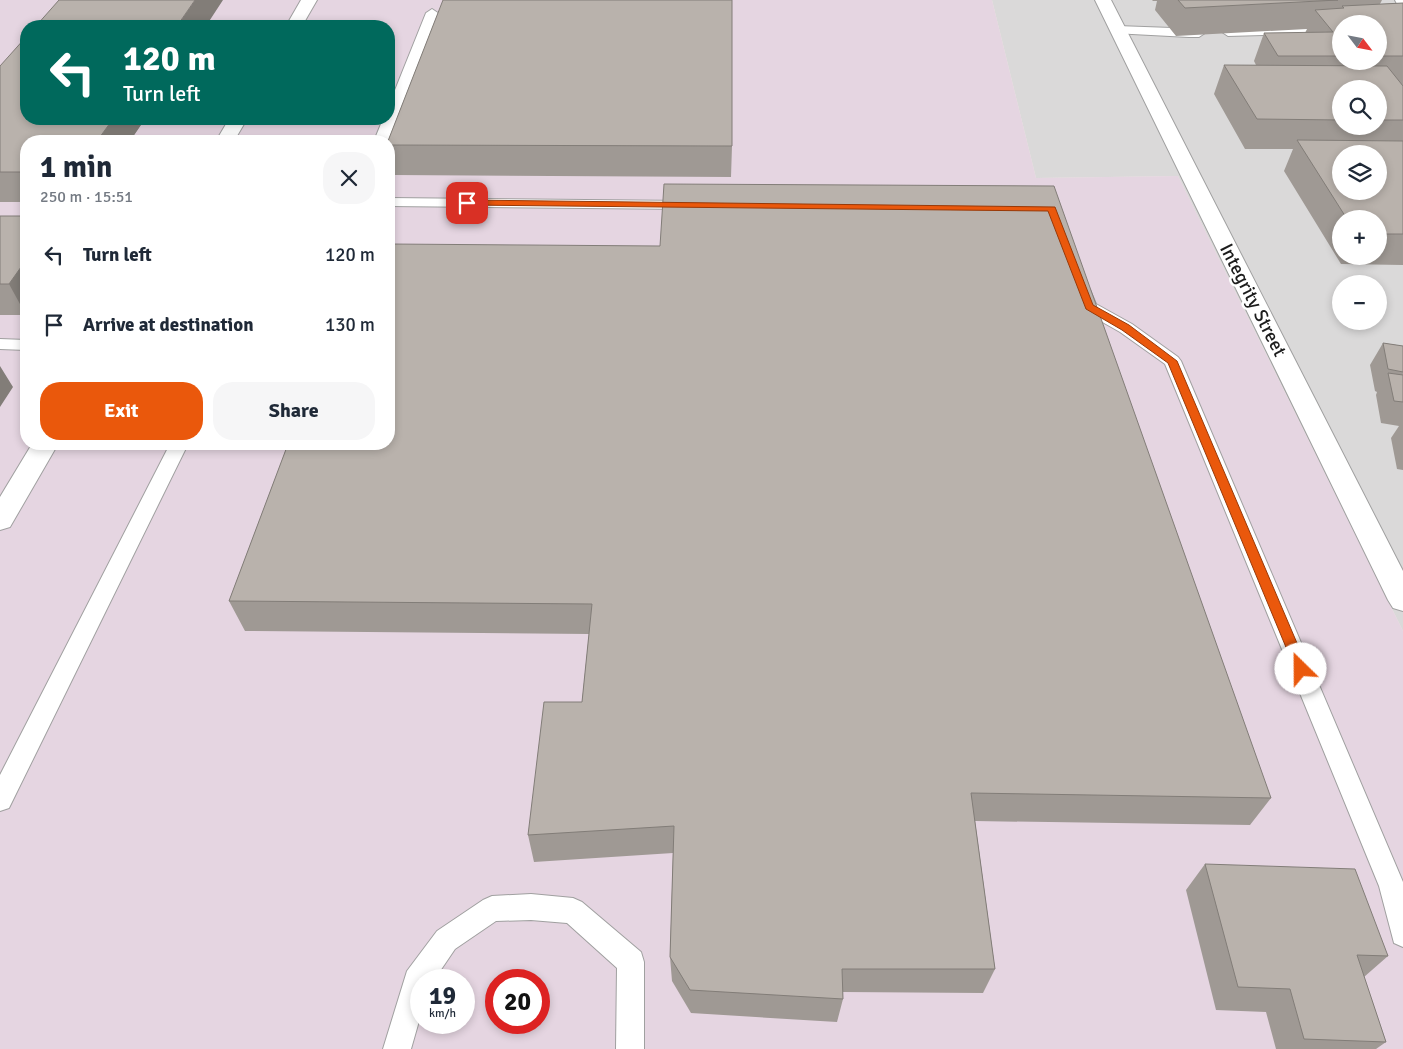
<!DOCTYPE html>
<html lang="en">
<head>
<meta charset="utf-8">
<style>
	body { margin:0; font-family:Signika,sans-serif; background:#f6f6f7; color:#1f2937; height:100vh; display:flex; flex-direction:column; font-size:19px; white-space:nowrap }
	* { box-sizing:border-box; margin:0 }
	p { font-size:16px; color:#747a83 }
	.icon { flex:none; width:28px; height:28px; fill:none; stroke:currentColor; stroke-width:2; stroke-linecap:round; stroke-linejoin:round }
	.map { position:relative; flex:1; overflow:hidden }
	.sheet { position:absolute; left:20px; top:135px; width:375px; height:315px; display:flex; flex-direction:column; background:#fff; border-radius:20px; box-shadow:0 2px 8px #0003 }
	.sheet>* { flex:none }
	.guide { position:absolute; left:20px; top:20px; width:375px; height:105px; border-radius:20px; box-shadow:0 2px 8px #0003; background:#00695c; color:#fff; overflow:hidden }
	.needle { width:32px; rotate:122deg }
	.controls { position:absolute; left:1332px; top:15px; display:grid; gap:10px }
	.controls a { display:grid; place-items:center; width:55px; height:55px; border-radius:50%; background:#fff; box-shadow:0 2px 8px #0003; font-size:25px }
	.speed { position:absolute; left:410px; top:969px; display:flex; gap:10px; font-size:25px; font-weight:700; text-align:center }
	.speed>* { display:grid; place-content:center; width:65px; height:65px; border-radius:50%; background:#fff; box-shadow:0 2px 8px #0003; line-height:1 }
	.speed small { font-size:12px; font-weight:400 }
	.speed .limit { border:8px solid #d22; background:#fff; color:#111 }
	.pin { position:absolute; display:grid; place-items:center; width:42px; height:42px; color:#fff; margin:-21px; border-radius:10px; box-shadow:0 2px 8px #0006 }
	.me { position:absolute; width:55px; margin:-28px; rotate:337deg; stroke-linejoin:round; filter:drop-shadow(0 0 4px #0008) }
	.turn { display:flex; align-items:center; gap:18px; height:105px; padding:0 20px; font-size:22px }
	.turn .icon { width:65px; height:65px; stroke-width:2.5 }
	.turn b { display:block; font-size:35px; line-height:42px }
	.round { display:grid; place-items:center; flex:none; width:52px; height:52px; border-radius:20px; background:#f6f6f7 }
	.overview { display:flex; align-items:center; justify-content:space-between; height:85px; padding:0 20px }
	h1 { font-size:30px; font-weight:700; line-height:38px }
	.button { display:flex; gap:10px; margin-top:auto; padding:10px 20px }
	.button a { flex:1; height:58px; border-radius:20px; background:#ea580c; color:#fff; font-size:20px; font-weight:700; line-height:58px; text-align:center }
	.button a+a { background:#f6f6f7; color:#1f2937 }
	ul { padding:0; list-style:none }
	li { display:flex; align-items:center; gap:15px; height:70px; padding:0 20px }
	li div { flex:1 }
	li b { display:block; font-size:19px }
	li em { font-style:normal }
	.map>svg:first-child { display:block }
	.residential { fill:#dad9d9; fill-rule:evenodd }
	.industrial { fill:#e5d5e1; fill-rule:evenodd }
	.lines { fill:none; stroke-linecap:round; stroke-linejoin:round }
	.service-casing { stroke:#a0a0a0; stroke-width:2 }
	.minor-casing { stroke:#a0a0a0; stroke-width:2 }
	.service { fill:#fff; fill-rule:evenodd }
	.minor { fill:#fff; fill-rule:evenodd }
	.wall { fill:#9f9994; fill-rule:evenodd }
	.shaded-wall { fill:#827d78 }
	.building { fill:#b9b2ac; stroke:#827d78; fill-rule:evenodd }
	.route { fill:#ea580c; stroke:#983908 }
	.labels { text-anchor:middle; dominant-baseline:central; stroke-width:5; stroke-linejoin:round; paint-order:stroke }
	.street-label { font-size:19px; fill:#1c1c1c; stroke:#fff }
</style>
</head>
<body>
<div class="map">
<svg width="1403" height="1049" viewBox="0 0 1403 1049">
	<rect width="100%" height="100%" fill="#ece9e2"/>
	<path class="residential" d="M 992,0 L 1403,0 L 1403,631 L 1178,176 L 1036,178 ZM 1341,24 L 1379,24 L 1379,61 L 1341,61 ZM 1341,89 L 1379,89 L 1379,126 L 1341,126 ZM 1341,154 L 1379,154 L 1379,191 L 1341,191 ZM 1341,219 L 1379,219 L 1379,256 L 1341,256 ZM 1341,284 L 1379,284 L 1379,321 L 1341,321 Z"/>
	<path class="industrial" d="M 0,0 L 992,0 L 1036,178 L 1178,176 L 1403,631 L 1403,1049 L 0,1049 ZM 26,26 L 389,26 L 389,119 L 26,119 ZM 26,141 L 389,141 L 389,444 L 26,444 ZM 421,980 L 464,980 L 464,1022 L 421,1022 ZM 496,980 L 539,980 L 539,1022 L 496,1022 Z"/>
	<g class="lines">
		<defs>
			<path id="service" d="M 432,9 L 438,13 L 388,141 L 374,141 L 383,119 L 389,119 L 389,105 L 426,13 Z
				M 1341,25 L 1341,33 L 1228,36 L 1222,32 L 1228,28 Z
				M 1117,26 L 1199,29 L 1205,33 L 1199,37 L 1189,37 L 1113,33 L 1111,30 Z
				M 389,198 L 690,201 L 695,202 L 697,205 L 695,208 L 690,209 L 389,206 Z
				M 1084,288 L 1090,290 L 1096,304 L 1132,324 L 1178,357 L 1181,361 L 1403,882 L 1403,947 L 1394,943 L 1379,886 L 1165,364 L 1120,332 L 1083,311 L 1076,293 L 1078,290 Z
				M 0,339 L 26,340 L 26,350 L 0,349 Z
				M 170,444 L 188,444 L 9,808 L 0,811 L 0,775 Z
				M 531,894 L 573,898 L 582,902 L 641,952 L 644,962 L 644,1049 L 616,1049 L 617,968 L 567,923 L 531,920 L 496,921 L 455,949 L 434,980 L 421,980 L 421,1014 L 411,1049 L 383,1049 L 407,971 L 437,931 L 483,900 L 492,896 Z"/>
			<path id="minor" d="M 301,0 L 317,0 L 302,26 L 286,26 Z
				M 1095,0 L 1111,0 L 1403,571 L 1403,611 L 1393,608 L 1388,600 Z
				M 1395,0 L 1403,0 L 1403,6 L 1397,4 Z
				M 229,119 L 247,119 L 234,141 L 216,141 Z
				M 32,444 L 58,444 L 10,527 L 0,530 L 0,497 Z"/>
		</defs>
		<use href="#service" class="service-casing"/>
		<use href="#minor" class="minor-casing"/>
		<use href="#service" class="service"/>
		<use href="#minor" class="minor"/>
	</g>
	<path class="wall" d="M 1152,0 L 1382,0 L 1380,4 L 1403,3 L 1403,85 L 1402,85 L 1403,86 L 1403,265 L 1341,264 L 1284,171 L 1293,149 L 1245,149 L 1214,94 L 1224,65 L 1256,65 L 1254,61 L 1264,33 L 1305,33 L 1307,29 L 1176,36 L 1155,10 L 1157,1 L 1153,1 ZM 1341,24 L 1379,24 L 1379,61 L 1341,61 ZM 1341,89 L 1379,89 L 1379,126 L 1341,126 ZM 1341,219 L 1379,219 L 1379,256 L 1341,256 Z
		M 0,66 L 26,119 L 145,119 L 130,141 L 26,141 L 26,202 L 0,202 Z
		M 389,141 L 732,146 L 731,177 L 394,175 L 389,153 Z
		M 0,216 L 26,216 L 26,315 L 0,315 Z
		M 1383,343 L 1403,346 L 1403,470 L 1397,469 L 1391,438 L 1399,426 L 1381,423 L 1376,395 L 1377,392 L 1375,391 L 1370,365 Z
		M 288,444 L 1271,798 L 1250,825 L 975,821 L 995,969 L 983,993 L 843,992 L 843,999 L 837,1022 L 691,1013 L 672,981 L 670,957 L 673,853 L 534,862 L 528,835 L 582,702 L 589,634 L 245,631 L 229,601 Z
		M 1205,864 L 1388,956 L 1364,977 L 1386,1042 L 1376,1049 L 1276,1049 L 1266,1012 L 1216,1010 L 1186,890 Z"/>
	<path class="shaded-wall" d="M 195,0 L 223,0 L 206,26 L 177,26 Z
		M 113,119 L 145,119 L 130,141 L 97,141 Z
		M 26,260 L 26,315 L 9,284 Z
		M 0,366 L 13,387 L 0,407 Z"/>
	<path class="building" d="M 59,0 L 195,0 L 177,26 L 36,26 Z
		M 443,0 L 732,0 L 732,146 L 389,145 L 388,141 Z
		M 1178,0 L 1338,0 L 1185,8 Z
		M 1403,3 L 1403,56 L 1379,56 L 1379,24 L 1341,24 L 1341,56 L 1278,56 L 1264,33 L 1333,32 L 1315,10 L 1344,8 L 1342,6 Z
		M 26,37 L 26,119 L 113,119 L 97,141 L 26,141 L 26,172 L 0,172 L 0,66 Z
		M 1224,65 L 1387,66 L 1403,86 L 1403,120 L 1379,120 L 1379,89 L 1341,89 L 1341,120 L 1257,119 Z
		M 1297,140 L 1403,141 L 1403,234 L 1379,234 L 1379,219 L 1347,219 ZM 1341,154 L 1379,154 L 1379,191 L 1341,191 Z
		M 664,184 L 1054,186 L 1271,798 L 971,793 L 995,969 L 842,969 L 843,999 L 690,990 L 670,957 L 674,826 L 528,835 L 544,702 L 582,702 L 592,604 L 229,601 L 288,444 L 389,444 L 389,244 L 660,246 Z
		M 0,216 L 26,216 L 26,260 L 9,284 L 0,284 Z
		M 1383,343 L 1403,346 L 1403,372 L 1388,369 Z
		M 1388,373 L 1403,375 L 1403,402 L 1394,401 Z
		M 1205,864 L 1355,869 L 1388,956 L 1357,955 L 1386,1042 L 1304,1039 L 1290,989 L 1238,987 Z"/>
	<path class="route" d="M 467,200 L 1055,207 L 1093,305 L 1129,325 L 1177,361 L 1308,669 L 1306,673 L 1301,674 L 1297,673 L 1295,669 L 1168,363 L 1122,330 L 1086,309 L 1048,211 L 464,205 L 463,203 Z"/>
	<g class="labels">
		<g class="street-label">
			<text transform="translate(1253 300) rotate(63)">Integrity Street</text>
		</g>
	</g>
</svg>
<div class="controls">
<a><svg class="needle" viewBox="-14 -14 28 28"><path d="M0-13l5 13h-10z" fill="#e53935"/><path d="M0 13l5-13h-10z" fill="#747a83"/></svg></a>
<a><svg class="icon" aria-label="search" viewBox="0 0 24 24"><circle cx="10" cy="10" r="6"/><path d="M15 15l6 6"/></svg></a>
<a><svg class="icon" aria-label="layers" viewBox="0 0 24 24"><path d="M12 4l9 5-9 5-9-5zM3 14l9 5 9-5"/></svg></a>
<a>+</a>
<a>−</a>
</div>
<div class="speed"><div>19<small>km/h</small></div><div class="limit">20</div></div>
<div class="pin" style="left:467px;top:203px;background:#d93025"><svg class="icon" aria-label="arrive" viewBox="0 0 24 24"><path d="M6 21V4h12l-3 4 3 4H6"/></svg></div>
<svg class="me" style="left:1301px;top:669px" viewBox="-20 -20 40 40"><circle r="19" fill="#fff"/><path d="M0-13L10 11 0 6-10 11z" fill="#ea580c"/></svg>
<div class="guide">
<div class="turn"><svg class="icon" aria-label="left" viewBox="0 0 24 24"><path d="M17 20v-9H6M10 6l-5 5 5 5"/></svg><div><b>120 m</b>Turn left</div></div>
</div>
<section class="sheet">
<div class="overview"><div><h1>1 min</h1><p>250 m · 15:51</p></div><a class="round"><svg class="icon" aria-label="close" viewBox="0 0 24 24"><path d="M6 6l12 12M18 6L6 18"/></svg></a></div>
<ul>
<li><svg class="icon" aria-label="left" viewBox="0 0 24 24"><path d="M17 20v-9H6M10 6l-5 5 5 5"/></svg><div><b>Turn left</b></div><em>120 m</em></li>
<li><svg class="icon" aria-label="arrive" viewBox="0 0 24 24"><path d="M6 21V4h12l-3 4 3 4H6"/></svg><div><b>Arrive at destination</b></div><em>130 m</em></li>
</ul>
<div class="button"><a>Exit</a><a>Share</a></div>
</section>
</div>
</body>
</html>
